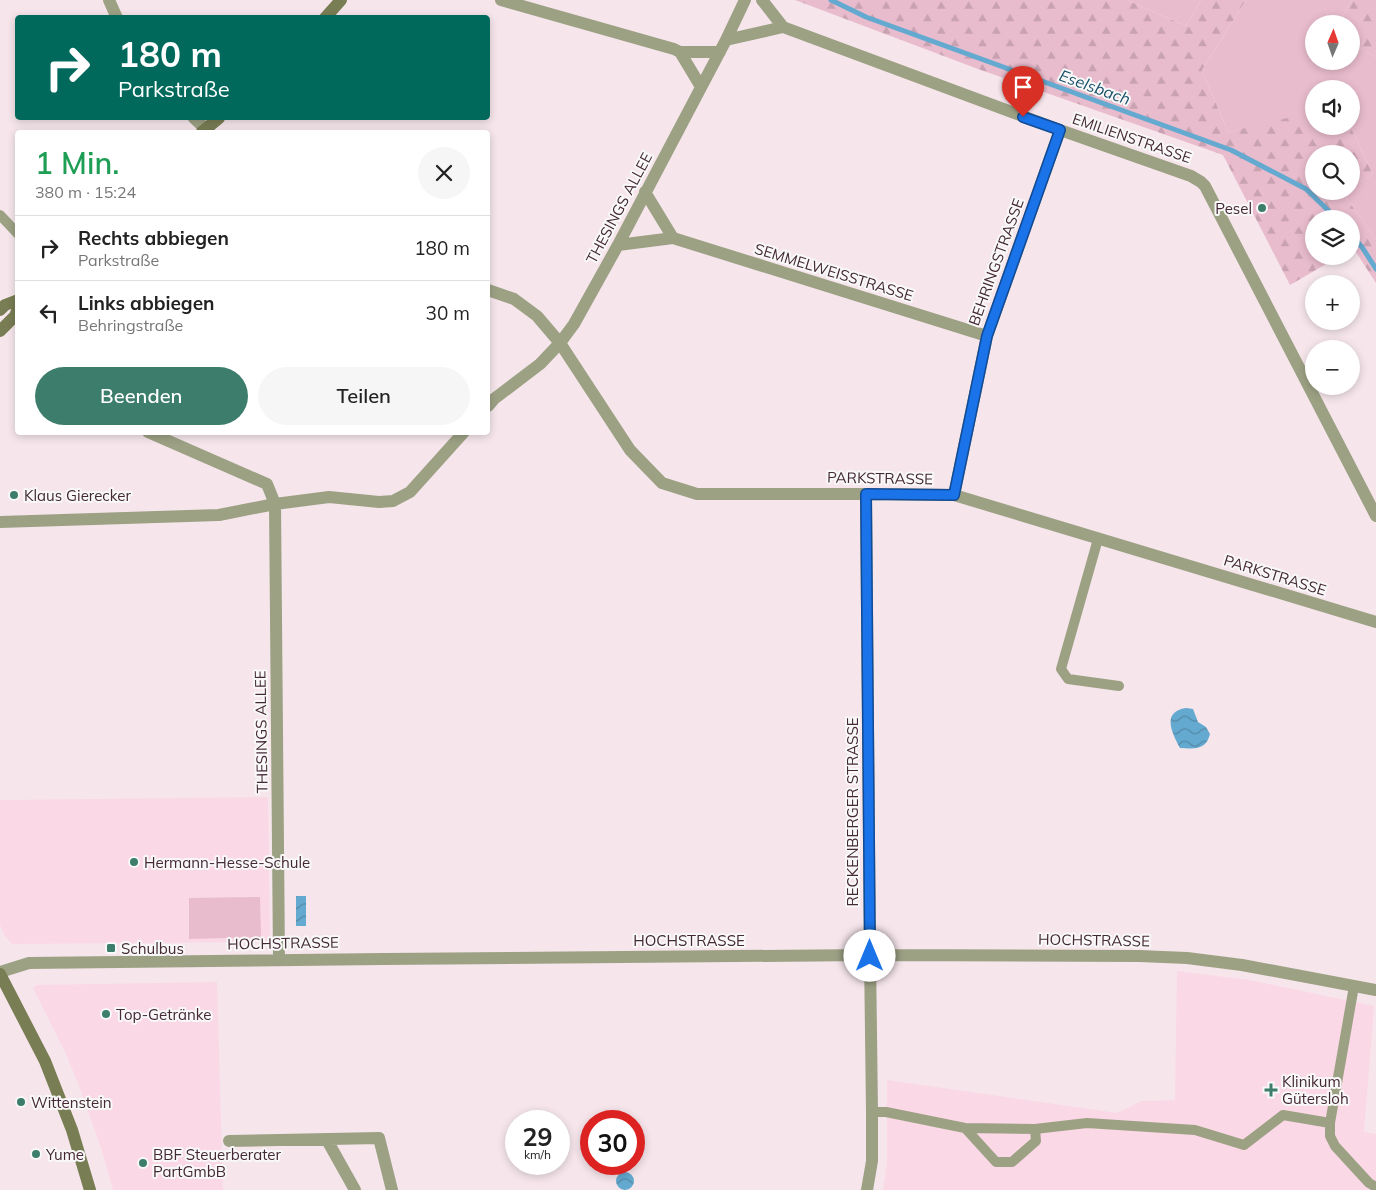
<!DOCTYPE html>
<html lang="de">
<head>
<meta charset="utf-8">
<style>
	body { margin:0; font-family:Mulish,sans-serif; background:#f6f6f6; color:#222; height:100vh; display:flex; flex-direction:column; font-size:19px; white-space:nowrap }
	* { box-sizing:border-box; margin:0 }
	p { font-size:16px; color:#767676 }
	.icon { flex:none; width:28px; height:28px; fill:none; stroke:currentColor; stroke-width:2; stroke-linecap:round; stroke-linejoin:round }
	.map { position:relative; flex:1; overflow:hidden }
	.sheet { position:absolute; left:15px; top:130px; width:475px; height:305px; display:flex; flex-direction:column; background:#fff; border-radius:5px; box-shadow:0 2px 8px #0003 }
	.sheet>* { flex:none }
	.top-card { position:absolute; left:15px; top:15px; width:475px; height:105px; border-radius:5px; box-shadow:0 2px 8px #0003; background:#00695c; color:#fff; overflow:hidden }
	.needle { width:32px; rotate:2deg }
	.tools { position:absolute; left:1305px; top:15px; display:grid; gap:10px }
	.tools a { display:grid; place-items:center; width:55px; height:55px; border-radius:50%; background:#fff; box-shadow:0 2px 8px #0003; font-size:25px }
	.speed { position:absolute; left:505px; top:1110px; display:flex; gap:10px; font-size:25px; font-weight:700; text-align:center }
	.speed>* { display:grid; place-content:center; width:65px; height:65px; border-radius:50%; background:#fff; box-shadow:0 2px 8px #0003; line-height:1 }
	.speed small { font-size:12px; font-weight:400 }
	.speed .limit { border:8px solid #d22; background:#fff; color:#111 }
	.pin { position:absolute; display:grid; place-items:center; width:42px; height:42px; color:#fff; margin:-51px -21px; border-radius:50% 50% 50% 0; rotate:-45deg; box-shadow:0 0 5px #0007 }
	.pin .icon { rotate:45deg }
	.me { position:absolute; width:55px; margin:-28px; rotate:0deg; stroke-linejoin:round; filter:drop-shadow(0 0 4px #0008) }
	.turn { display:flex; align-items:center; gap:18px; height:105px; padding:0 20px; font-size:22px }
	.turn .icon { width:65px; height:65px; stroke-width:2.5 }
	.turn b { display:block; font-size:35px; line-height:42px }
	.round { display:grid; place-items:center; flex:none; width:52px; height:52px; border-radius:26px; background:#f6f6f6 }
	.headline { display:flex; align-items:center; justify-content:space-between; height:85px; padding:0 20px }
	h1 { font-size:30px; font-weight:600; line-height:38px; color:#1e9e55 }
	.primary-button { display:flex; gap:10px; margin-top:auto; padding:10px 20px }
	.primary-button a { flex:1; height:58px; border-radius:30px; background:#3d7d6b; color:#fff; font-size:20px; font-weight:600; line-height:58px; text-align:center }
	.primary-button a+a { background:#f6f6f6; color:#222 }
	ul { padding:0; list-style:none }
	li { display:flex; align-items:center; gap:15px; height:65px; padding:0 20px; border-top:1px solid #e0e0e0 }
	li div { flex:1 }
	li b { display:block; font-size:19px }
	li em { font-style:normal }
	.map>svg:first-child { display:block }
	.built { fill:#fad8e5 }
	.grass { fill:#e9bccd }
	.forest { fill:url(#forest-firs) }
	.water { fill:url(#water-waves) }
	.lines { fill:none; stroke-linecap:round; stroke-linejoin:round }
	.stream { stroke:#64a9cf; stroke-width:5 }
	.lane { stroke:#9da184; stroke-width:10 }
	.street { stroke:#9da184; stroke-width:12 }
	.secondary { stroke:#787d53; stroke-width:12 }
	.route-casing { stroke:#114b97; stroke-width:12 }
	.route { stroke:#1a73e8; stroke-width:9 }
	.poi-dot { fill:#3d7d6b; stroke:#f8f8f8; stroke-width:2 }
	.labels { text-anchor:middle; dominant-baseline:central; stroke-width:4; stroke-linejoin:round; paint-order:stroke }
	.street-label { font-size:15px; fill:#442834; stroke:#f8f8f8 }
	.poi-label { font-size:15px; fill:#442834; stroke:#f8f8f8; text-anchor:start }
	.water-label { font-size:16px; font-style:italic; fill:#18506a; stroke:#f8f8f8 }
</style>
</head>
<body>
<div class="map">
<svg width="1376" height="1190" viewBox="0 0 1376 1190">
	<defs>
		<pattern id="forest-firs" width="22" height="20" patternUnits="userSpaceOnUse" patternTransform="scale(1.25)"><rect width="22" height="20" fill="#e9bccd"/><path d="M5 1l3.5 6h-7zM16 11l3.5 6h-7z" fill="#c9a2b1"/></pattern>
		<pattern id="water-waves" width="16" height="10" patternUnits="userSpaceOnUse" patternTransform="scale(1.25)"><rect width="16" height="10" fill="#64a9cf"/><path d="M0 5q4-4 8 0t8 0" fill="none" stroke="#548aa9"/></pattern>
	</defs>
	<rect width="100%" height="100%" fill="#f6e6ec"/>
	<path class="built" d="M 268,797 L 270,942 L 12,944 L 5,936 L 0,925 L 0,800 Z
		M 1177,971 L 1249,980 L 1374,1006 L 1364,1132 L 1376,1134 L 1376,1190 L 883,1190 L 887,1162 L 887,1080 L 1117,1113 L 1142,1101 L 1175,1100 Z
		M 217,982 L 223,1190 L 113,1190 L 102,1151 L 81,1091 L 67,1056 L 33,988 L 36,985 Z"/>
	<path class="grass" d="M 1127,0 L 1201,0 L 1186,26 Z
		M 1246,0 L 1352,0 L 1338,24 L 1314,24 L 1314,61 L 1351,61 L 1351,44 L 1376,57 L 1376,239 L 1342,192 L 1351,191 L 1351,187 L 1373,174 L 1352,130 L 1340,126 L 1351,126 L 1351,89 L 1314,89 L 1314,118 L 1304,115 L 1228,132 L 1202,70 Z
		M 260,897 L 261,937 L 189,939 L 189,898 Z"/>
	<path class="forest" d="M 795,0 L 1127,0 L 1186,26 L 1201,0 L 1246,0 L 1202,70 L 1228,132 L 1304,114 L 1314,118 L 1314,126 L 1340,126 L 1352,130 L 1373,174 L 1351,187 L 1351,154 L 1314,154 L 1314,191 L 1343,191 L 1342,192 L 1376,239 L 1376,283 L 1354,249 L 1351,250 L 1351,219 L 1314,219 L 1314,256 L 1340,256 L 1290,285 L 1223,155 L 978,69 Z
		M 1352,0 L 1376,0 L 1376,57 L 1351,44 L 1351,24 L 1338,24 Z"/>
	<path class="water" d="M 1186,708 L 1193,709 L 1198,722 L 1206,727 L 1210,734 C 1206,750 1195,749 1180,748 C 1172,733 1161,712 1186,708 Z
		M 296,896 L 306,896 L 306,926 L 296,926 Z
		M616 1181a9 9 0 1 1 18 0a9 9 0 1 1-18 0Z"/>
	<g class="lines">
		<path class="stream" d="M 831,0 L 866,17 L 1231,150 L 1306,189 L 1337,219
			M 1351,235 L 1362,247 L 1376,269"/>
		<path class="lane" d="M 0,215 L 18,234
			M 1098,539 L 1061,669 L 1068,679 L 1119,686
			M 1354,986 L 1330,1123 L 1330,1136 L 1335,1146 L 1369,1183 L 1376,1187
			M 872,1112 L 886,1112 L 965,1128 L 1035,1129 L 1087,1123 L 1195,1130 L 1244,1145 L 1283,1115 L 1330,1123
			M 965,1128 L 996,1162 L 1012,1162 L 1036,1141 L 1035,1129"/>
		<path class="street" d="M 109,0 L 117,18
			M 501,0 L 674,49 L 680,52 L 720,52
			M 762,0 L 783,27 L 1060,130 L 1191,176 L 1201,182 L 1205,186 L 1376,516
			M 726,40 L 783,27
			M 680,52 L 701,87
			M 194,118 L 209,132
			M 645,192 L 673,238
			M 618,245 L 673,238 L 987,336
			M 488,290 L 514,299 L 537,316 L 560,343 L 630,450 L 662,483 L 697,494 L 866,494 L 954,495 L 1376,622
			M 488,406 L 494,399 L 540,364 L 560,343 L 574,324 L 618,245 L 726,40 L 745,0
			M 148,432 L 267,484 L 275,504 L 279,960
			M 866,494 L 870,955 L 872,1112 L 872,1161 L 867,1190
			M 954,495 L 987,336 L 1060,130
			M 0,522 L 219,515 L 275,504 L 329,497 L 379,502 L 393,501 L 410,492 L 464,432
			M 0,972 L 29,963 L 383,959 L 870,955 L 1139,956 L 1187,958 L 1242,965 L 1376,990
			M 327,1140 L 355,1190
			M 229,1141 L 379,1138 L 392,1190"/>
		<path class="secondary" d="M 325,18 L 341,0
			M 202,132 L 219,118
			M 0,310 L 5,305 L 18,300
			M 0,331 L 15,316 L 18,308
			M 0,974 L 45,1061 L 72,1130 L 90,1190"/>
	</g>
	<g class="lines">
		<defs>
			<path id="route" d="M 870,956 L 866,494 L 954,495 L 987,336 L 1060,130 L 1023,117"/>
		</defs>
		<use href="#route" class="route-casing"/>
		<use href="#route" class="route"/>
	</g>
	<g class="poi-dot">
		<circle cx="1262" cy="208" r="5"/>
		<circle cx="14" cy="495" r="5"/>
		<circle cx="134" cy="862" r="5"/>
		<rect x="106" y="943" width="10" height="10" rx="2.5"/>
		<circle cx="106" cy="1014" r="5"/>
		<path d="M1268.5 1082.5h5v5h5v5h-5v5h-5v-5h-5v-5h5z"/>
		<circle cx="21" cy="1102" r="5"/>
		<circle cx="36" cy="1154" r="5"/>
		<circle cx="143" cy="1163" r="5"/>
	</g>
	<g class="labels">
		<g class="street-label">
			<text transform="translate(1132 138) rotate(19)">EMILIENSTRASSE</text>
			<text transform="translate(619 208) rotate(-62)">THESINGS ALLEE</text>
			<text transform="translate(996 262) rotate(-70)">BEHRINGSTRASSE</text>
			<text transform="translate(834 272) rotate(17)">SEMMELWEISSTRASSE</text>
			<text transform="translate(880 478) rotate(1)">PARKSTRASSE</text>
			<text transform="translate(1275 575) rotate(17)">PARKSTRASSE</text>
			<text transform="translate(261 732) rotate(-91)">THESINGS ALLEE</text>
			<text transform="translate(852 812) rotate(-90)">RECKENBERGER STRASSE</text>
			<text x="689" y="940">HOCHSTRASSE</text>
			<text transform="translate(1094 940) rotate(1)">HOCHSTRASSE</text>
			<text transform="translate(283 943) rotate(-1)">HOCHSTRASSE</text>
		</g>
		<g class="poi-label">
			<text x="1252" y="208" text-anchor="end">Pesel</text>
			<text x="24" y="495">Klaus Gierecker</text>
			<text x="144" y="862">Hermann-Hesse-Schule</text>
			<text x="121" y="948">Schulbus</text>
			<text x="116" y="1014">Top-Getränke</text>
			<text x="1282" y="1081">Klinikum<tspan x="1282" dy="17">Gütersloh</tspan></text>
			<text x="31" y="1102">Wittenstein</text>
			<text x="46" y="1154">Yume</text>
			<text x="153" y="1154">BBF Steuerberater<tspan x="153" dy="17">PartGmbB</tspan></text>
		</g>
		<g class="water-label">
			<text transform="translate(1095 87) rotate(20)">Eselsbach</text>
		</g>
	</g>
</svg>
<div class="tools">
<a><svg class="needle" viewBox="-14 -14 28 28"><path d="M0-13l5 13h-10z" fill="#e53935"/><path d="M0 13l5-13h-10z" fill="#767676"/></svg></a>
<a><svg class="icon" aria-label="sound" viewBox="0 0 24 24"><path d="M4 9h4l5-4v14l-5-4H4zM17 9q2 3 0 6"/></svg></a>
<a><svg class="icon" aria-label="search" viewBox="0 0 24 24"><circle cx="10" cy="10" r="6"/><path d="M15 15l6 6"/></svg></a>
<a><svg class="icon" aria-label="layers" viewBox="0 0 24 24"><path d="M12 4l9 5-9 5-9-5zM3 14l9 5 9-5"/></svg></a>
<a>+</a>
<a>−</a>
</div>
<div class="speed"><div>29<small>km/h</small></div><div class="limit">30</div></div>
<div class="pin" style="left:1023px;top:117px;background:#d93025"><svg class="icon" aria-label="arrive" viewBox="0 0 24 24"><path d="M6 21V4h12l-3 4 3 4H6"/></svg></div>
<svg class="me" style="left:870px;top:956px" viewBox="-20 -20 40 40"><circle r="19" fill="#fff"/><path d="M0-13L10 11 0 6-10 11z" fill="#1a73e8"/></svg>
<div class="top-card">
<div class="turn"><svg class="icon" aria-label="right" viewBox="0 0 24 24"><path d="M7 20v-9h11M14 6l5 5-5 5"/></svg><div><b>180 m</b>Parkstraße</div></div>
</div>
<section class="sheet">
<div class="headline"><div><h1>1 Min.</h1><p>380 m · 15:24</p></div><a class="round"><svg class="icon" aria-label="close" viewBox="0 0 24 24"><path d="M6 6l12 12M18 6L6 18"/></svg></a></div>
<ul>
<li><svg class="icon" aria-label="right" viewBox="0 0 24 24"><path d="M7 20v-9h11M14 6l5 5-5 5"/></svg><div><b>Rechts abbiegen</b><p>Parkstraße</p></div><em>180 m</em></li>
<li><svg class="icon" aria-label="left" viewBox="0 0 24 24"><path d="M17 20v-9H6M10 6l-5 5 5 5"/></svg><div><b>Links abbiegen</b><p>Behringstraße</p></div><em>30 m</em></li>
</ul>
<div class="primary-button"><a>Beenden</a><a>Teilen</a></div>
</section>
</div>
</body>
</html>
